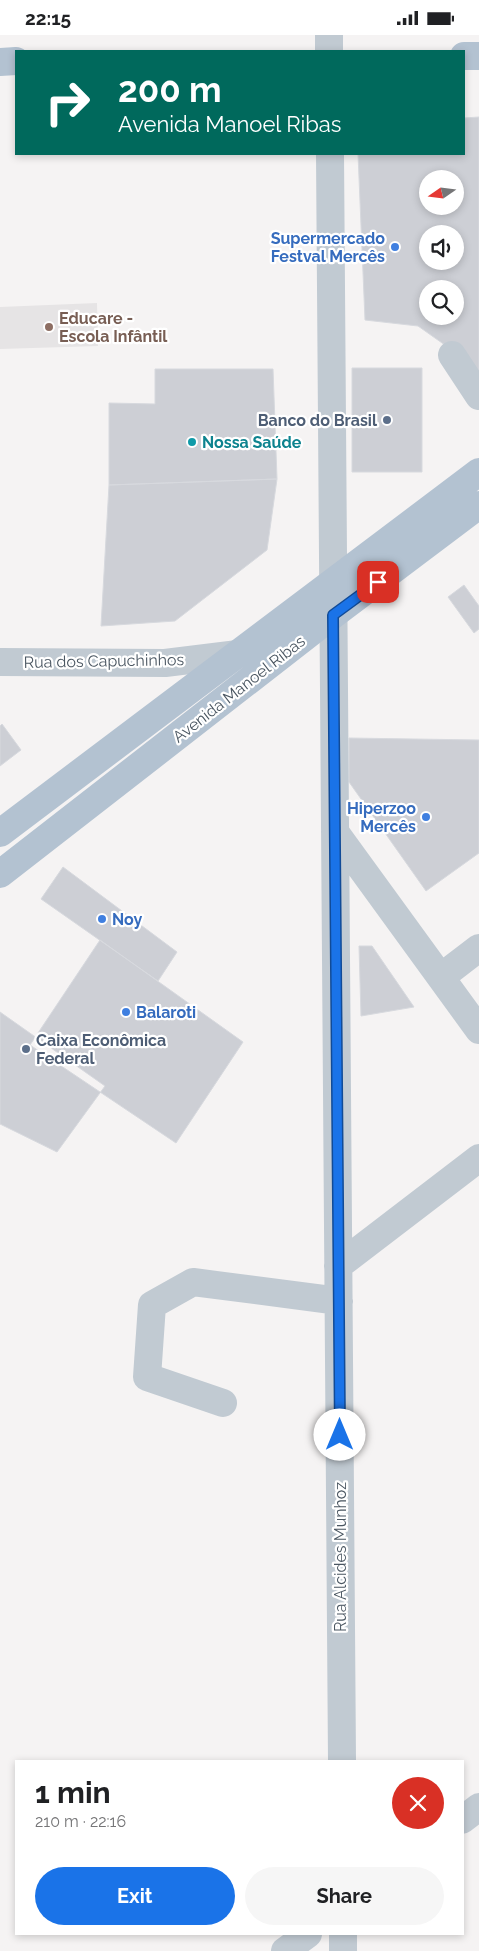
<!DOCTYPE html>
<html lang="en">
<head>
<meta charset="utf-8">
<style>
	body { margin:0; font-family:Raleway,sans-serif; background:#f6f6f6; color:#202124; height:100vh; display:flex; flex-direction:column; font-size:19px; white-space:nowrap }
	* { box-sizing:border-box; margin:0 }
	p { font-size:16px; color:#757577 }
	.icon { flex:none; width:28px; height:28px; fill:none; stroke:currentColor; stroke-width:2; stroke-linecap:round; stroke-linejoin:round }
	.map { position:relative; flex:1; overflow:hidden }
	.panel { position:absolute; left:15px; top:1725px; width:449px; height:175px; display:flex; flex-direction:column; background:#fff; border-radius:0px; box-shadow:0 2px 8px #0003 }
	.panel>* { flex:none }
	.guide { position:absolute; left:15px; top:15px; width:450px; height:105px; border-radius:0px; box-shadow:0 2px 8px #0003; background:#00695c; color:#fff; overflow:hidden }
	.needle { width:32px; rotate:256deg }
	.controls { position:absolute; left:419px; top:135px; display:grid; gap:10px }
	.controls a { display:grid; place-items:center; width:45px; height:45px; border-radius:50%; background:#fff; box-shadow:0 2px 8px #0003; font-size:25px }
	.pin { position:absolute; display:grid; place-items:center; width:42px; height:42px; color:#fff; margin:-21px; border-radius:10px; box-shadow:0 2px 8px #0006 }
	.me { position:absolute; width:55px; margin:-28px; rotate:0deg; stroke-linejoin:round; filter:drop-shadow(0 0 4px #0008) }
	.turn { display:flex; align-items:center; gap:18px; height:105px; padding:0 20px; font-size:22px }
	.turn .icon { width:65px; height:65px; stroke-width:2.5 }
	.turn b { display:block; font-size:35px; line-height:42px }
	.round { display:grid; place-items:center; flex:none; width:52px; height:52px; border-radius:26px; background:#f6f6f6 }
	.head { display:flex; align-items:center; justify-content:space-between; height:85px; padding:0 20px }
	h1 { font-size:30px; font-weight:700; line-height:38px }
	.cta { display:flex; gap:10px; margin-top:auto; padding:10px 20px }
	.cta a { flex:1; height:58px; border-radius:30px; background:#1a73e8; color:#fff; font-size:20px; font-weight:700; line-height:58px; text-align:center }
	.cta a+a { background:#f6f6f6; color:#202124 }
	.status { display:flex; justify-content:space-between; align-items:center; height:35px; padding:0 25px; background:#fff; direction:ltr }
	.status svg { height:14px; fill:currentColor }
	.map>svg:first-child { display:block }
	.education { fill:#e6e4e5 }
	.building { fill:#cdcfd5; stroke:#d7d9de; fill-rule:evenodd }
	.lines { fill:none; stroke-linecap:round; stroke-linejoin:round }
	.minor { stroke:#c1cad2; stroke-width:28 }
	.major { stroke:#b3c2d1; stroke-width:28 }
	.route-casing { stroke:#114b97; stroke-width:12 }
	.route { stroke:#1a73e8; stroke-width:9 }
	.shop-dot { fill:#3f7fe0; stroke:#fff; stroke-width:2 }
	.education-dot { fill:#8d6e63; stroke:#fff; stroke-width:2 }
	.service-dot { fill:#5c6f8a; stroke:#fff; stroke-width:2 }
	.culture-dot { fill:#0f9aa8; stroke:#fff; stroke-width:2 }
	.labels { text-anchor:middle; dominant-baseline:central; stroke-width:4.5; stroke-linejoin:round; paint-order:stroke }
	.shop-label { font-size:16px; font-weight:bold; fill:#366cbe; stroke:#fff; text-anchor:end }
	.education-label { font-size:16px; font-weight:bold; fill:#785e54; stroke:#fff; text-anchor:start }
	.service-label { font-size:16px; font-weight:bold; fill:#4e5e75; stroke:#fff; text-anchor:end }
	.culture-label { font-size:16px; font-weight:bold; fill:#0d838f; stroke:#fff; text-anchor:start }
	.street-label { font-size:16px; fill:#4a5661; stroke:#fff }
</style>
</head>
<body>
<div class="status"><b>22:15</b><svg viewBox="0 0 49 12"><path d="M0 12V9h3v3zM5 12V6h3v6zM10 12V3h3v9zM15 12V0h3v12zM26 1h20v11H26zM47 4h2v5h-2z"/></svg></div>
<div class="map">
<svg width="479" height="1916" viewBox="0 0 479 1916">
	<rect width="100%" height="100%" fill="#f5f3f3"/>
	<path class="education" d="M 97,268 L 98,311 L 0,314 L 0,272 Z"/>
	<path class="building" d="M 479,82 L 479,341 L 469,327 L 418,291 L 365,285 L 358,119 L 464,119 L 464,83 ZM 428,144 L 455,144 L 455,171 L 428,171 ZM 428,199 L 455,199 L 455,226 L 428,226 ZM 428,254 L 455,254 L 455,281 L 428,281 Z
		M 352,333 L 422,333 L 422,437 L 352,437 Z
		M 155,334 L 273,334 L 277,444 L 109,450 L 109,368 L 155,369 Z
		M 277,444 L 267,515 L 175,586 L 101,591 L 109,450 Z
		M 464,550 L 479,571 L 479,594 L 474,598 L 448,562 Z
		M 2,689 L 21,715 L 0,731 L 0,691 Z
		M 349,703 L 479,705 L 479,818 L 426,856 L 349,747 Z
		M 63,832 L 177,917 L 158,946 L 41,864 Z
		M 100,905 L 243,1007 L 176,1108 L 30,1010 Z
		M 359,911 L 372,911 L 414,972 L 361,981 Z
		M 0,977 L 105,1051 L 57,1117 L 0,1089 Z"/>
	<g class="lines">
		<path class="minor" d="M 329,0 L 329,16
			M 330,119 L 342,1726
			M 452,320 L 479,361
			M 0,627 L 165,628 L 238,619
			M 335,797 L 479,995
			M 441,942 L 479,913
			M 338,1231 L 479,1123
			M 223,1368 L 147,1342 L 152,1270 L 193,1247 L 339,1266
			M 462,1785 L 479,1772
			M 343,1899 L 343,1916
			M 285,1916 L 308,1899"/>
		<path class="major" d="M 464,21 L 479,21
			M 0,27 L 16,26
			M 0,798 L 479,437
			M 0,839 L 333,580 L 479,470"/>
	</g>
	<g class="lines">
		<defs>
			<path id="route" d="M 340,1400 L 333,580 L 378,547"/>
		</defs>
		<use href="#route" class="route-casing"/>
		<use href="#route" class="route"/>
	</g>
	<g class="shop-dot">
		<circle cx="395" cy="212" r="5"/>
		<circle cx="426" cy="782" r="5"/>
		<circle cx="102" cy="884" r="5"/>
		<circle cx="126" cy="977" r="5"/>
	</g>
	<circle class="education-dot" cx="49" cy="292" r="5"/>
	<g class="service-dot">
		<circle cx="387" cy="385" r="5"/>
		<circle cx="26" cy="1014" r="5"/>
	</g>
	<circle class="culture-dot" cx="192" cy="407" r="5"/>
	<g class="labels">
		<g class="shop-label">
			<text x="385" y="203">Supermercado<tspan x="385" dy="18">Festval Mercês</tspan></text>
			<text x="416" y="773">Hiperzoo<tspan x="416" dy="18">Mercês</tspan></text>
			<text x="112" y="884" text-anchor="start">Noy</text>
			<text x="136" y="977" text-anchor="start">Balaroti</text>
		</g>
		<g class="education-label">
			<text x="59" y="283">Educare -<tspan x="59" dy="18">Escola Infântil</tspan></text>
		</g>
		<g class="service-label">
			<text x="377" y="385">Banco do Brasil</text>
			<text x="36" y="1005" text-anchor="start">Caixa Econômica<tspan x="36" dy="18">Federal</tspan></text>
		</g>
		<g class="culture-label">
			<text x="202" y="407">Nossa Saúde</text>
		</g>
		<g class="street-label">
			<text transform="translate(104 626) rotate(-1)">Rua dos Capuchinhos</text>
			<text transform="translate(239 654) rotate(-38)">Avenida Manoel Ribas</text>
			<text transform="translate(340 1522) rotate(-90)">Rua Alcides Munhoz</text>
		</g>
	</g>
</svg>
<div class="controls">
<a><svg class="needle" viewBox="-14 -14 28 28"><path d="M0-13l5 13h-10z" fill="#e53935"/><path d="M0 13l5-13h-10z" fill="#757577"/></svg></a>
<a><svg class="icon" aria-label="sound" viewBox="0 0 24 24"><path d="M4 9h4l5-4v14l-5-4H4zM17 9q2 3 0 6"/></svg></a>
<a><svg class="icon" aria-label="search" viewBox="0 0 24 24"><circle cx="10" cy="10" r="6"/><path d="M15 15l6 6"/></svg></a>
</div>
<div class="pin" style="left:378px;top:547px;background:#d93025"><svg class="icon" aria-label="arrive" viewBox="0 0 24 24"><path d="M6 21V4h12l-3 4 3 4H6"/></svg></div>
<svg class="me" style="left:340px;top:1400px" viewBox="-20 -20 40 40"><circle r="19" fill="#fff"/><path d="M0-13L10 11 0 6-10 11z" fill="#1a73e8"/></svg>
<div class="guide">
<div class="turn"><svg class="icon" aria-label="right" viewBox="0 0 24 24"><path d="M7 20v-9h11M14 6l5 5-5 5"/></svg><div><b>200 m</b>Avenida Manoel Ribas</div></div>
</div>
<section class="panel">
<div class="head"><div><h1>1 min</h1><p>210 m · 22:16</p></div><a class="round" style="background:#d93025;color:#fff"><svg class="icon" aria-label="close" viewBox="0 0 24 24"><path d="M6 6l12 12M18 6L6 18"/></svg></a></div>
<div class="cta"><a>Exit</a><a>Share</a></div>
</section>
</div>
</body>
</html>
